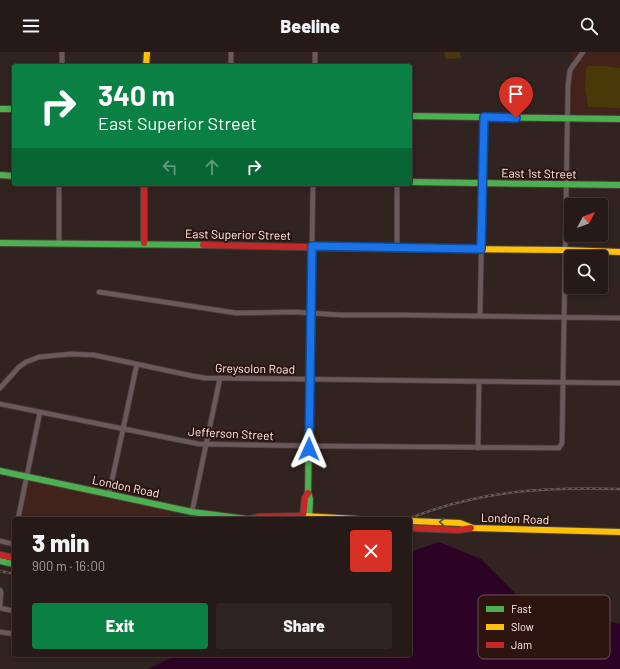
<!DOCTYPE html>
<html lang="en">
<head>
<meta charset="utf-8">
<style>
	body { margin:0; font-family:Barlow,sans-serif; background:#2d2320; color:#f1f3f6; height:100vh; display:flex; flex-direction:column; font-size:15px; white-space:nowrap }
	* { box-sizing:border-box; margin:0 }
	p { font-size:13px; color:#a3a1a1 }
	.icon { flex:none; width:22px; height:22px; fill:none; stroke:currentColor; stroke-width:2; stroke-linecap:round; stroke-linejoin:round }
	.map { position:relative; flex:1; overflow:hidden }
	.details { position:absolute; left:12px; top:465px; width:400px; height:140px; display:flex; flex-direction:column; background:#251a17; border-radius:4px; box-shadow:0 2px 6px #0003,0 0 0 1px #423836 }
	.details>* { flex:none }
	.banner { position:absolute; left:12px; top:12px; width:400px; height:122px; border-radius:4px; box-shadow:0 2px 6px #0003,0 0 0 1px #423836; background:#0b8043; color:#fff; overflow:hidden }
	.needle { width:26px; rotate:49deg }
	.fabs { position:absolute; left:564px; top:146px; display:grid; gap:8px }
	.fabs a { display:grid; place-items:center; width:44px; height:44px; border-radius:4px; background:#251a17; box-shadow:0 2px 6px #0003,0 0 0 1px #423836; font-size:20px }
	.pin { position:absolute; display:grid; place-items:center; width:34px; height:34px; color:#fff; margin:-41px -17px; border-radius:50% 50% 50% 0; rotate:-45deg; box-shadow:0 0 4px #0007 }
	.pin .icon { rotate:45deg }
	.me { position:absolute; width:44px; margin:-22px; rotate:1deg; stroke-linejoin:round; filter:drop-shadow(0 0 3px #0008) }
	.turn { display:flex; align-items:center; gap:14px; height:84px; padding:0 20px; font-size:18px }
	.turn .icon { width:52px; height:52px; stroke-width:2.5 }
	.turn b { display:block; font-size:28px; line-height:34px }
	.lanes { display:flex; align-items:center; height:38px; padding:0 20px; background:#0003; justify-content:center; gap:20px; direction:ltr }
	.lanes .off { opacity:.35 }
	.round { display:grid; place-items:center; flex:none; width:42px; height:42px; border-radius:4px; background:#2d2320 }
	.overview { display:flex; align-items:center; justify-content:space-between; height:68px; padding:0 20px }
	h1 { font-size:24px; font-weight:800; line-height:30px }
	.primary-button { display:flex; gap:8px; margin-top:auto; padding:8px 20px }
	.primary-button a { flex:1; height:46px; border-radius:4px; background:#0b8043; color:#fff; font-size:16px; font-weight:800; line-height:46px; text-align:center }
	.primary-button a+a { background:#2d2320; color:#f1f3f6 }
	header { display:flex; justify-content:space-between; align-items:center; height:52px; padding:0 20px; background:#251a17; font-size:18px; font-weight:800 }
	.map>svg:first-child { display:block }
	.built { fill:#41231c }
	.green { fill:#493908 }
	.water { fill:#2d0325 }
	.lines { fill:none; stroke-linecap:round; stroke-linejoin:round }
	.street-casing { stroke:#4c403d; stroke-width:6 }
	.fast-casing { stroke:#4c403d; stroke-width:8 }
	.slow-casing { stroke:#4c403d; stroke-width:8 }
	.jam-casing { stroke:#4c403d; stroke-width:8 }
	.street { stroke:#6a585a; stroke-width:4.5 }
	.fast { stroke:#4caf50; stroke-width:6 }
	.slow { stroke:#ffc107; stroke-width:6 }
	.jam { stroke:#c62828; stroke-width:6 }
	.rail-casing { stroke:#675957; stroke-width:2.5 }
	.rail { stroke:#2d140f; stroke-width:1; stroke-dasharray:3; stroke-linecap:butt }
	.oneway { stroke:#3b5a2c }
	.route-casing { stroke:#114b97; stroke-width:10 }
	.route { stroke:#1a73e8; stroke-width:7 }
	.labels { text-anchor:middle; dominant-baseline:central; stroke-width:4; stroke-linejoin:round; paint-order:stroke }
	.street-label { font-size:12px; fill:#feefec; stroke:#2d140f }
	.key { fill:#2d140f; stroke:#6c5651; stroke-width:1 }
	.key-label { font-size:11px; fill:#feefec }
</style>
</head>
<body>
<header><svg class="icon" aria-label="menu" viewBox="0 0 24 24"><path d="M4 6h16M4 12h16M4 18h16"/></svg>Beeline<svg class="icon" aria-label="search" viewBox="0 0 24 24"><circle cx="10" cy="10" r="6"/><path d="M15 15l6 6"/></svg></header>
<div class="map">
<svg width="620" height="617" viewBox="0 0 620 617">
	<rect width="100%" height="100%" fill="#31231f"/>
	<path class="built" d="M 572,0 L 620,0 L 620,64 L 570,62 Z
		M 29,429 L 171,458 L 169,467 L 21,467 Z"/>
	<path class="green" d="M 444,0 L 460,0 L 461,6 L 446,7 Z
		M 588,14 L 605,14 L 620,16 L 620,56 L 588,55 L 585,33 L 586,17 Z"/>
	<path class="water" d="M 439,490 L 481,507 L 522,548 L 620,572 L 620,617 L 148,617 L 177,603 L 410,603 L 410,500 Z"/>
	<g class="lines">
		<defs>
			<path id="street" d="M 62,14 L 62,0
				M 231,14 L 231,0
				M 315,14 L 315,0
				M 397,132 L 397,197
				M 59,191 L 59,132
				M 312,194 L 313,132
				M 99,240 L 236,261 L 296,260 L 341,263 L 402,263 L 620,266
				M 480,263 L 484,65
				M 0,336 L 19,315 L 26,310 L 39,305 L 71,302 L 94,303 L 193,324 L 205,326 L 620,331
				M 0,352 L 199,392 L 314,394 L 559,396 L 562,391 L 568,33 L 570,18 L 583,0
				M 478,396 L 479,330
				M 109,442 L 137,312
				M 192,460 L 220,326
				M 18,467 L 40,360
				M 0,489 L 13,492 L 14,487
				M 0,538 L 1,541 L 0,553
				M 0,556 L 14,559
				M 0,580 L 14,582"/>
			<path id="fast" d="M 0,57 L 14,57
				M 410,64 L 620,67
				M 0,123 L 14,124
				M 410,130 L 620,133
				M 0,191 L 203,193
				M 0,419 L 192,460 L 247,467
				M 309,467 L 310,447 L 308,441 L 311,251
				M 0,509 L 14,512"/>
			<path id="slow" d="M 146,14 L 147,0
				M 348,196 L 565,198 L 620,200
				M 311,251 L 312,194
				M 302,467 L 303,464 L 357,467
				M 410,469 L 460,471 L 473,476 L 620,480"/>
			<path id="jam" d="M 144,132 L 144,191
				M 203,193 L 348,196
				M 250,467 L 259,465 L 303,464 L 305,446 L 308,441
				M 410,476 L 459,478 L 471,476
				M 0,503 L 14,506"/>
		</defs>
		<use href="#street" class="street-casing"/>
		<use href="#fast" class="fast-casing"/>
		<use href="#slow" class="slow-casing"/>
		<use href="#jam" class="jam-casing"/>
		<use href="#street" class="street"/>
		<use href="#fast" class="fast"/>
		<use href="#slow" class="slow"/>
		<use href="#jam" class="jam"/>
		<defs>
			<path id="rail" d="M 413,465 C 482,438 546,435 620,437
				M 0,519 L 14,522"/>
		</defs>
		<use href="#rail" class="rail-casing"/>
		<use href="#rail" class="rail"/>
	</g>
	<defs><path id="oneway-chevron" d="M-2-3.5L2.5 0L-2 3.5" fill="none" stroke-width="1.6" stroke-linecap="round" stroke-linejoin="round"/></defs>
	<use class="oneway" href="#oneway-chevron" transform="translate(442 470) rotate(-178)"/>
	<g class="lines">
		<defs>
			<path id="route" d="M 309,397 L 312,194 L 481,197 L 484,65 L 516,66"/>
		</defs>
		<use href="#route" class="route-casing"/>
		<use href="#route" class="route"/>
	</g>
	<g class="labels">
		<g class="street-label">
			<text transform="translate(539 121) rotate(1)">East 1st Street</text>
			<text transform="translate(238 182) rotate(1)">East Superior Street</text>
			<text transform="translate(255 316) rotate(1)">Greysolon Road</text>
			<text transform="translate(231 381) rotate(3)">Jefferson Street</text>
			<text transform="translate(126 434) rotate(12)">London Road</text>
			<text transform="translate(515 466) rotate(2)">London Road</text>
		</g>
	</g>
	<rect x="478" y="543" width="132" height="64" rx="6" class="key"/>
	<rect x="486" y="554" width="18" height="6" fill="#4caf50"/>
	<rect x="486" y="572" width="18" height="6" fill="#ffc107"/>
	<rect x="486" y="590" width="18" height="6" fill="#c62828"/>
	<g class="key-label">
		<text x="511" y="561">Fast</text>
		<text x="511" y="579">Slow</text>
		<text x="511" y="597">Jam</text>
	</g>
</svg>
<div class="fabs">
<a><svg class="needle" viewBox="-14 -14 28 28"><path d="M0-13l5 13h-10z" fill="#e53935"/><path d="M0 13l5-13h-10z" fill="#a3a1a1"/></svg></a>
<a><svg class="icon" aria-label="search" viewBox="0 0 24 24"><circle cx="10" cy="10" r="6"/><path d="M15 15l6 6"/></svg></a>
</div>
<div class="pin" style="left:516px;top:66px;background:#d93025"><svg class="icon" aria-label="arrive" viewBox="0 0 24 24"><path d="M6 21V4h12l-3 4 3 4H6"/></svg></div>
<svg class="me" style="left:309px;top:397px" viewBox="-20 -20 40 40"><path d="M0-17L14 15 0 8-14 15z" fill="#1a73e8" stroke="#fff" stroke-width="4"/></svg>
<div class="banner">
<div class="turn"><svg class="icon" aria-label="right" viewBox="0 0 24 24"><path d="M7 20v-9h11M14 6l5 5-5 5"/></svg><div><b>340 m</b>East Superior Street</div></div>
<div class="lanes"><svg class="icon off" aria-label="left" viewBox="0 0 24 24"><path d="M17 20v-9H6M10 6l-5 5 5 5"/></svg><svg class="icon off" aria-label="ahead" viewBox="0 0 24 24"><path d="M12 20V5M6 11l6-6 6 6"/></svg><svg class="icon" aria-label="right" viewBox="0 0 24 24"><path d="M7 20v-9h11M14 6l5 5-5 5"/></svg></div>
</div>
<section class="details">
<div class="overview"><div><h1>3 min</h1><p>900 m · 16:00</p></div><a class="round" style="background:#d93025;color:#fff"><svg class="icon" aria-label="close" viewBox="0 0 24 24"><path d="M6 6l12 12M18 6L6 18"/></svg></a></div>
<div class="primary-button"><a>Exit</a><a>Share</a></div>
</section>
</div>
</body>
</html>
